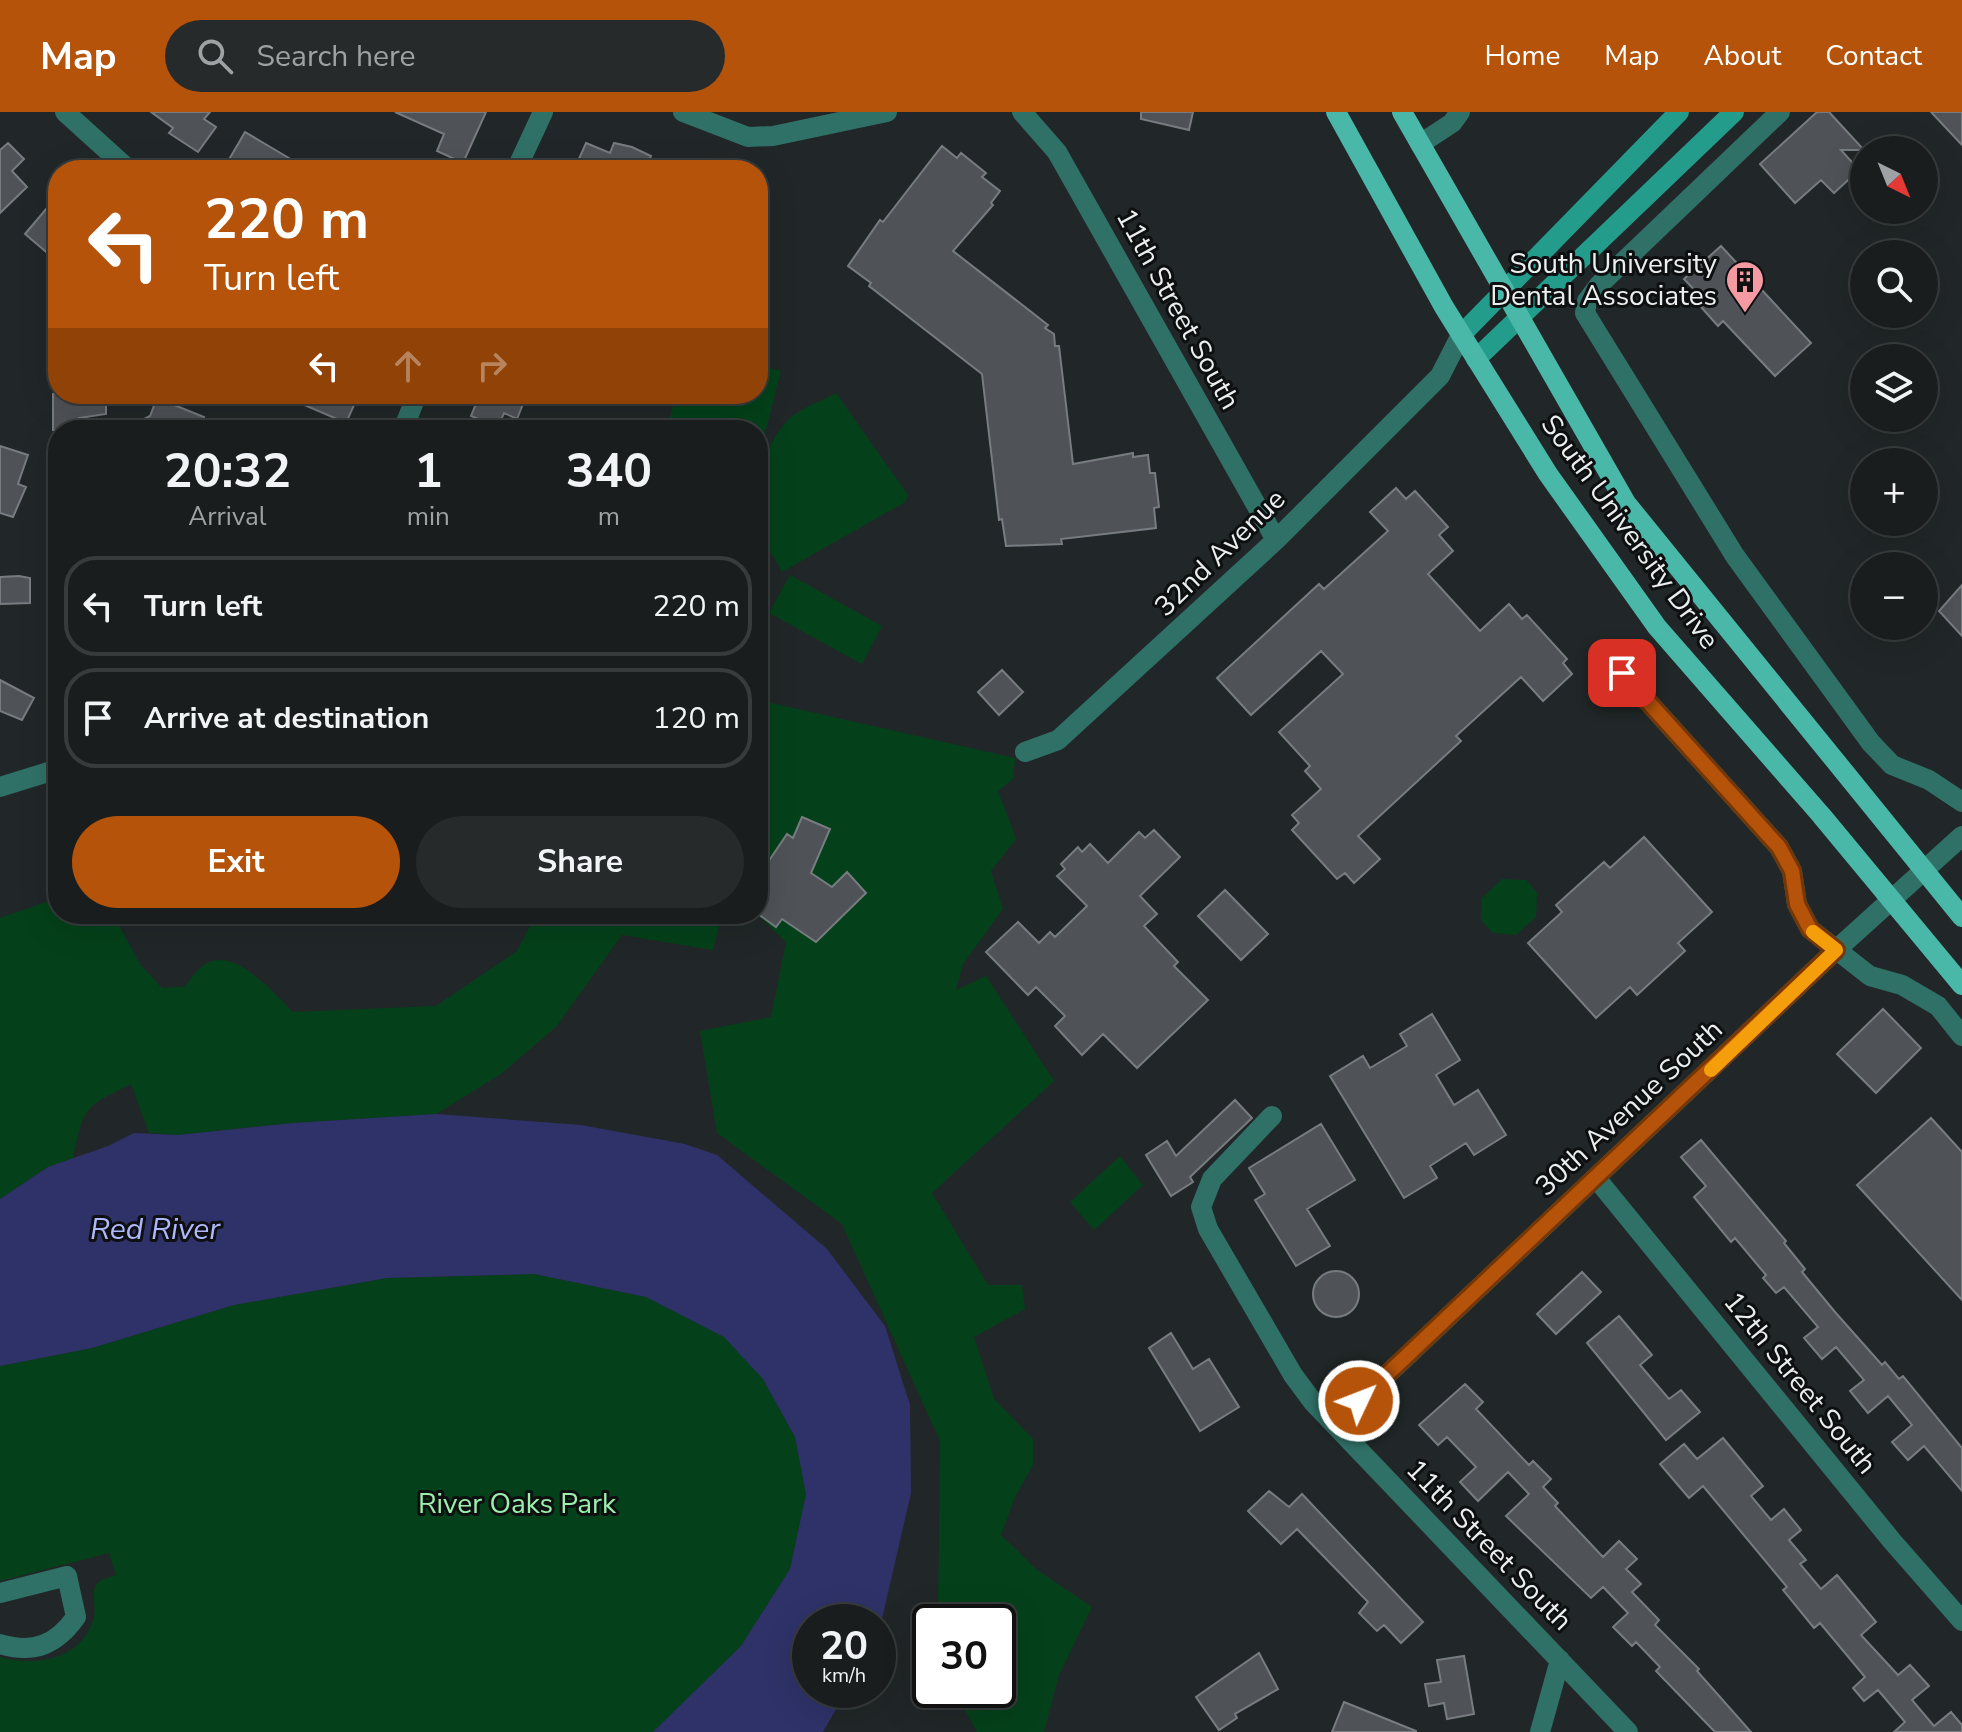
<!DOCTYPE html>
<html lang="en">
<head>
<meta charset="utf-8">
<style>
	body { margin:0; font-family:"Nunito Sans",sans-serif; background:#262a2b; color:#f1f3f6; height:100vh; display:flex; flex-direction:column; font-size:30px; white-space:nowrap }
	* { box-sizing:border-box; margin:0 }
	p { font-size:26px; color:#9fa2a4 }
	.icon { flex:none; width:44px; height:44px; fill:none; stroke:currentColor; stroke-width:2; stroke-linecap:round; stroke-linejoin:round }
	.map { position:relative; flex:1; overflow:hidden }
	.drawer { position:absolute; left:48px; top:308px; width:720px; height:504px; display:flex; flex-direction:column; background:#191d1e; border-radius:32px; box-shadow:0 8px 32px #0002,0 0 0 2px #373b3c }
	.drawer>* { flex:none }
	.hud { position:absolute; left:48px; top:48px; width:720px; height:244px; border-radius:32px; box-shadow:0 8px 32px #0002,0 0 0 2px #373b3c; background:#b45309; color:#fff; overflow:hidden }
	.needle { width:52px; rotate:137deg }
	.controls { position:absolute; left:1850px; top:24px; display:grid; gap:16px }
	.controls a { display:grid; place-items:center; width:88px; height:88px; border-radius:50%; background:#191d1e; box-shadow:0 8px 32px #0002,0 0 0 2px #373b3c; font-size:40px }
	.speed { position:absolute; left:792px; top:1492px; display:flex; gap:16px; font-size:40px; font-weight:700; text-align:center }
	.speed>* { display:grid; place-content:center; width:104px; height:104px; border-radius:50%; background:#191d1e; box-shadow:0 8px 32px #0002,0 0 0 2px #373b3c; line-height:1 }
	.speed small { font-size:20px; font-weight:400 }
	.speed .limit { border:4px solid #111; border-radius:12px; background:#fff; color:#111 }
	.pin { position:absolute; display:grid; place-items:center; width:68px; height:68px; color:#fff; margin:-34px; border-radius:16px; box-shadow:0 4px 12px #0006 }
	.me { position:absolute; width:88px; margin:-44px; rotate:47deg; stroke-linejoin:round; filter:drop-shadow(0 0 6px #0008) }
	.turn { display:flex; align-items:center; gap:28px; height:168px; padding:0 24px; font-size:36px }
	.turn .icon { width:104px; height:104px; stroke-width:2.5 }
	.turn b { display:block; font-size:56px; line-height:68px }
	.lanes { display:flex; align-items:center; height:76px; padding:0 24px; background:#0003; justify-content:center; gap:40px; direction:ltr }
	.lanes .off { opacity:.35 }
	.eta { display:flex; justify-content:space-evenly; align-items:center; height:136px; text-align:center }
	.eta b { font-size:48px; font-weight:700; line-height:56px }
	.button { display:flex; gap:16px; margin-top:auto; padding:16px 24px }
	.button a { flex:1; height:92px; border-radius:48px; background:#b45309; color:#fff; font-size:32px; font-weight:700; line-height:92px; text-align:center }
	.button a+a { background:#262a2b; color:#f1f3f6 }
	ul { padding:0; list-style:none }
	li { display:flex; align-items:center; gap:24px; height:100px; margin:0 16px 12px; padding:0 8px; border:4px solid #373b3c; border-radius:32px }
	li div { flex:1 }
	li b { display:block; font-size:30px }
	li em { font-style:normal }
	header { display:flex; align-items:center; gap:48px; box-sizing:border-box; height:112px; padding:0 40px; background:#b45309; color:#fff }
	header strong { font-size:38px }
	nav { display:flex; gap:44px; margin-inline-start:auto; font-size:28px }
	.search { width:560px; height:72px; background:#262a2b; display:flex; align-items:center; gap:20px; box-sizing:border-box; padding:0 28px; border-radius:44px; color:#9fa2a4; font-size:30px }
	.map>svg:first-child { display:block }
	.green { fill:#04411a }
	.water { fill:#2f3268 }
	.building { fill:#4f5357; stroke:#777c80; stroke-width:2 }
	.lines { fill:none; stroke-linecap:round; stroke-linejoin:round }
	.street { stroke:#307167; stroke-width:20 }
	.secondary { stroke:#249c8c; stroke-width:20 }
	.primary { stroke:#49b8a8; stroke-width:20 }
	.route-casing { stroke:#753606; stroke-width:20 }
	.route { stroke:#b45309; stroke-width:14 }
	.slow { stroke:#f59e0b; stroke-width:14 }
	.labels { text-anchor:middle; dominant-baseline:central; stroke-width:6; stroke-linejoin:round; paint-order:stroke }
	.poi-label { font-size:28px; fill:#eaeeef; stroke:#0d0f10; text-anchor:end }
	.street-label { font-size:28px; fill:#eaeeef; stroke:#0d0f10 }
	.park-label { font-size:28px; fill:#9befac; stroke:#0d0f10 }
	.water-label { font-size:30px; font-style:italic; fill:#afb8fd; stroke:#0d0f10 }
</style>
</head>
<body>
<header>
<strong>Map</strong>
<div class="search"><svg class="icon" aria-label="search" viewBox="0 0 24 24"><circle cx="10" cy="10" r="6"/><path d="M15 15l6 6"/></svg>Search here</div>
<nav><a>Home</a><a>Map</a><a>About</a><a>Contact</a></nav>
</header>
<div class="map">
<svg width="1962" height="1620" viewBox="0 0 1962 1620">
	<rect width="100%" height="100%" fill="#212728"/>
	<path class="green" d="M 758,253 L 781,259 L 758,349 L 758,318 L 667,318 L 676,282 L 758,282 Z
		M 836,281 L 908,383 L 905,390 L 782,460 C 776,448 767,435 762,422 C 747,384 763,332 791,305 C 803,295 822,289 836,281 Z
		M 790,463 L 882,514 L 862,552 L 769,501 Z
		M 758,588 L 1015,646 L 1013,667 L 998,679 L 1016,727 L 991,759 L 1003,797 L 963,852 L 956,878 L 986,864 L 1054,969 L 932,1081 L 988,1173 L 1022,1173 L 1025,1197 L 974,1225 L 994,1287 L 1033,1327 L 1033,1353 L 1016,1383 L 1001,1423 L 1036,1457 L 1092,1495 L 1059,1563 L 1044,1620 L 977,1620 L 954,1578 L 998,1578 L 998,1510 L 938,1510 L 940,1329 L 842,1112 L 717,1021 L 700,919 L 771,905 L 786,830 L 757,802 Z
		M 1502,767 L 1526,768 L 1537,781 L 1536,805 L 1516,823 L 1493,821 L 1481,808 L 1482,786 Z
		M 58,786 L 58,802 L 113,802 L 140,852 L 162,876 L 184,875 C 190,868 197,857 205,852 C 234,834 275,882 293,900 L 436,894 L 517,839 L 536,802 L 722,802 L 713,838 L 622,823 L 556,915 L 501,962 L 436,1002 L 293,1011 L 178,1023 L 149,1021 L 131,972 C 83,996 84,994 73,1047 L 48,1055 L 0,1087 L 0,806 Z
		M 1120,1044 L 1143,1073 L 1094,1118 L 1070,1090 Z
		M 534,1162 L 646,1185 L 725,1225 L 763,1267 L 795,1325 L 806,1382 L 790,1457 L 741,1534 L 663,1613 L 653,1620 L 0,1620 L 0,1545 C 36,1555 82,1548 94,1506 C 96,1496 92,1483 95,1475 C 98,1467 109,1466 116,1463 L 109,1441 L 0,1469 L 0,1254 L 92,1236 L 234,1193 L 387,1166 Z"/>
	<path class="water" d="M 436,1002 L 581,1013 L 685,1032 L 717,1043 L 827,1137 L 885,1214 L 910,1293 L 911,1381 L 878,1524 L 878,1510 L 810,1510 L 810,1578 L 847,1578 L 823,1620 L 653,1620 L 741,1534 L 790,1457 L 806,1382 L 795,1325 L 763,1267 L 724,1225 L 646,1185 L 534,1162 L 387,1166 L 234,1193 L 92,1236 L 0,1254 L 0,1087 L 48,1055 L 108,1034 L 134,1021 L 178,1023 L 293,1011 Z"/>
	<path class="building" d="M 151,0 L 210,0 L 204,7 L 216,15 L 198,40 L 169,21 L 173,16 Z
		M 395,0 L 486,0 L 463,51 L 437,39 L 444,22 Z
		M 1141,0 L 1193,0 L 1189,18 L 1141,7 Z
		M 1817,0 L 1829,0 L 1864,38 L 1841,38 L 1859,58 L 1834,81 L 1821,68 L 1795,91 L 1760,52 Z
		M 1931,0 L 1962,0 L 1962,33 Z
		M 245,20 L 272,36 L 309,58 L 239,58 L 227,51 Z
		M 8,31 L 24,47 L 12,59 L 27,75 L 0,101 L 0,38 Z
		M 586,31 L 610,41 L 614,31 L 632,35 L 651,44 L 646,57 L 648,58 L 574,58 Z
		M 942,34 L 957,46 L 961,41 L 986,61 L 982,65 L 1000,79 L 991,91 L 993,93 L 953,139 L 1048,213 L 1045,216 L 1054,222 L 1055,234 L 1059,234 L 1073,352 L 1133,341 L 1133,345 L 1148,343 L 1150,361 L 1155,361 L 1159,395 L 1154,396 L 1156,416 L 1061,427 L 1062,432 L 1006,434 L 1002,407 L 999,408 L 982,262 L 869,174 L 871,171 L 848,154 L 880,108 L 883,110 Z
		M 58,83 L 58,150 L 25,122 Z
		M 1721,134 L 1811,231 L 1775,264 L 1723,209 L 1718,214 L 1701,195 L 1706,190 L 1684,167 Z
		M 53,282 L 106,282 L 106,302 L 79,306 L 78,318 L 53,318 Z
		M 279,282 L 359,282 L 346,311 Z
		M 480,282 L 527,282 L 517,307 L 504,301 L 498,315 L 471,304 Z
		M 157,286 L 204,305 L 198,318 L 123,318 L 150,304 Z
		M 0,334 L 28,343 L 18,372 L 26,375 L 13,405 L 0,401 Z
		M 1396,376 L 1406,387 L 1415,379 L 1448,415 L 1439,423 L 1453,439 L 1428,462 L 1480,519 L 1509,492 L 1522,507 L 1527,503 L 1567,547 L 1563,551 L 1572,562 L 1543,589 L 1521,565 L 1456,624 L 1461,629 L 1358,724 L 1380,747 L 1354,771 L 1345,761 L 1337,767 L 1292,718 L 1299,711 L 1292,703 L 1321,677 L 1305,659 L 1310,654 L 1279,620 L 1343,562 L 1321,539 L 1251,603 L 1217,566 L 1319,472 L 1324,477 L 1388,419 L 1370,400 Z
		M 19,464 L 30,466 L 30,491 L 0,492 L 0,465 Z
		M 1962,473 L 1962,524 L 1939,499 Z
		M 1002,558 L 1023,580 L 999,603 L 978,580 Z
		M 0,568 L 34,586 L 22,608 L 0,599 Z
		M 802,705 L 830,717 L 811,761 L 832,775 L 847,760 L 866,781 L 816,830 L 782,807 L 776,815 L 758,802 L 758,765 L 787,722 L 793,726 Z
		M 1154,718 L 1180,745 L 1140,784 L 1157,802 L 1144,814 L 1178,850 L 1174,854 L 1208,888 L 1137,956 L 1103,922 L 1082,943 L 1055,914 L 1065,904 L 1036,875 L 1028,883 L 986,840 L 1018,810 L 1039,831 L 1050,820 L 1055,825 L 1087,794 L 1057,764 L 1065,757 L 1061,752 L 1078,735 L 1082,740 L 1090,732 L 1108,751 L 1139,720 L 1145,726 Z
		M 1644,725 L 1712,800 L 1678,831 L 1685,839 L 1637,883 L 1630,875 L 1596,906 L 1528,831 L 1562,800 L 1556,793 L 1604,750 L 1610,756 Z
		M 1225,778 L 1268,822 L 1241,848 L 1198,804 Z
		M 1883,897 L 1921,936 L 1876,981 L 1837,942 Z
		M 1432,902 L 1460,948 L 1436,963 L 1454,993 L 1478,978 L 1506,1023 L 1474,1043 L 1466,1031 L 1430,1054 L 1437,1066 L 1404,1086 L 1330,964 L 1363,944 L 1370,956 L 1407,934 L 1400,922 Z
		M 1235,988 L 1252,1006 L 1190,1065 L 1193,1070 L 1171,1084 L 1146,1043 L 1167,1029 L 1176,1044 Z
		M 1931,1006 L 1962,1040 L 1962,1188 L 1857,1073 Z
		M 1321,1012 L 1355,1068 L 1307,1097 L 1330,1134 L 1296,1154 L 1255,1088 L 1265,1082 L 1249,1056 Z
		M 1701,1028 L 1786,1129 L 1784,1131 L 1805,1157 L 1802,1160 L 1835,1200 L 1882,1253 L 1885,1250 L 1899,1267 L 1903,1264 L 1962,1336 L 1962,1379 L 1924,1334 L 1908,1348 L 1892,1330 L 1912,1313 L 1888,1284 L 1868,1301 L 1850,1279 L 1864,1268 L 1836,1235 L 1822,1247 L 1804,1226 L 1818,1215 L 1784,1175 L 1776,1181 L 1763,1166 L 1766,1163 L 1735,1126 L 1731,1130 L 1694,1085 L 1706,1074 L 1681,1045 Z
		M1313 1182a23 23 0 1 1 46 0a23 23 0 1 1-46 0Z
		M 1582,1160 L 1601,1180 L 1556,1222 L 1537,1202 Z
		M 1619,1204 L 1652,1243 L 1640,1253 L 1669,1287 L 1681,1278 L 1700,1300 L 1666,1328 L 1587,1231 Z
		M 1171,1221 L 1193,1257 L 1209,1247 L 1239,1295 L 1200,1319 L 1149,1236 Z
		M 1465,1272 L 1483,1290 L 1476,1297 L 1529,1353 L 1533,1349 L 1551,1367 L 1543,1375 L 1558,1391 L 1555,1394 L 1603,1445 L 1619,1429 L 1637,1447 L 1626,1457 L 1641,1472 L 1632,1480 L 1659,1508 L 1655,1513 L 1699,1557 L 1697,1559 L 1751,1620 L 1715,1620 L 1656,1559 L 1660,1555 L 1636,1530 L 1632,1534 L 1613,1515 L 1628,1501 L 1603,1475 L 1591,1486 L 1506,1404 L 1529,1382 L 1508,1360 L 1478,1389 L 1460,1370 L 1476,1355 L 1447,1325 L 1438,1333 L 1419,1313 Z
		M 1723,1326 L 1763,1374 L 1751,1384 L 1771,1408 L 1784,1397 L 1801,1418 L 1789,1428 L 1806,1448 L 1800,1452 L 1821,1477 L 1837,1463 L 1876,1510 L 1861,1523 L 1898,1563 L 1910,1553 L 1929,1574 L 1912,1588 L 1934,1614 L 1951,1600 L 1962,1613 L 1962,1620 L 1894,1620 L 1905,1610 L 1878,1578 L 1864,1589 L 1853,1576 L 1865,1565 L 1820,1511 L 1814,1516 L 1783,1478 L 1787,1475 L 1703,1374 L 1689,1386 L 1660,1352 L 1684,1332 L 1697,1347 Z
		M 1269,1379 L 1289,1395 L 1302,1382 L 1423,1510 L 1401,1531 L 1384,1513 L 1377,1519 L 1359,1501 L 1368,1490 L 1297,1417 L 1281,1432 L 1248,1399 Z
		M 1259,1541 L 1278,1577 L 1235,1602 L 1237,1606 L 1219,1618 L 1196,1585 Z
		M 1464,1544 L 1474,1602 L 1447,1607 L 1444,1591 L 1429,1594 L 1425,1572 L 1441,1570 L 1437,1548 Z
		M 1344,1590 L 1416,1619 L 1416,1620 L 1332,1620 Z"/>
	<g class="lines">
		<path class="street" d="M 65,0 L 129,58
			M 683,0 L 748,25 L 773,24 L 887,0
			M 1022,0 L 1057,40 L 1276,428
			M 1780,0 L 1599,173 L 1587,189 L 1585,201 L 1735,444 L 1871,631 L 1892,653 L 1929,668 L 1962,690
			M 1420,32 L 1452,11 L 1460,0
			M 516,58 L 543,0
			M 403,318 L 417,282
			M 1606,559 L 1622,561 L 1779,735 L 1792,759 L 1797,792 L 1810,817 L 1870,864 L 1902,873 L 1938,894 L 1962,924
			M 1025,640 L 1058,628 L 1276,428 L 1440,264 L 1461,223
			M 0,675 L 58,657
			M 1272,1004 L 1212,1067 L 1201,1095 L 1208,1117 L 1293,1263 L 1313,1290 L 1628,1620
			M 1596,1066 L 1892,1429 L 1962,1509
			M 1335,1312 L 1836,838 L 1962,724
			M 0,1481 L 67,1464 L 76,1505 C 56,1533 34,1542 0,1532
			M 1540,1620 L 1560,1548"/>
		<path class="secondary" d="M 1461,223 L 1679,0
			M 1476,247 L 1734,0"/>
		<path class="primary" d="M 1336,0 L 1444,195 L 1548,362 L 1657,515 L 1821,703 L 1962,873
			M 1402,0 L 1626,391 L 1962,805"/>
	</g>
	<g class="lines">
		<defs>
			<path id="route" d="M 1359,1289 L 1836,838 L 1810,817 L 1797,792 L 1792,759 L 1779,735 L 1622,561"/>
		</defs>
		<use href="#route" class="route-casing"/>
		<use href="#route" class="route"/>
		<path class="slow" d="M 1711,958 L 1836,838 L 1813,820"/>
	</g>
	<defs>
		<symbol id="building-pin" viewBox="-11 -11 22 30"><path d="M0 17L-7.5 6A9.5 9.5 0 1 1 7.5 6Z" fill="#f49aa2" stroke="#0d0f10"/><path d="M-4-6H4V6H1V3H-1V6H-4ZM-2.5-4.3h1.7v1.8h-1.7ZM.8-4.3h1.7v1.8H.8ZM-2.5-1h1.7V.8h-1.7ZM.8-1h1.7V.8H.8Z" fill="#111"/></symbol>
	</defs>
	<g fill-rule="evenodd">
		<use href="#building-pin" x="1723" y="146" width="44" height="60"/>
	</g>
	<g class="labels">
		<g class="poi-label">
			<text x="1717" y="152">South University<tspan x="1717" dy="32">Dental Associates</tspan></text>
		</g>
		<g class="street-label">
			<text transform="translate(1178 197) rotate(61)">11th Street South</text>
			<text transform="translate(1630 420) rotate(54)">South University Drive</text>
			<text transform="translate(1220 441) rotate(-44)">32nd Avenue</text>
			<text transform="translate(1629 996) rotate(-43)">30th Avenue South</text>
			<text transform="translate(1800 1271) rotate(51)">12th Street South</text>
			<text transform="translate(1489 1433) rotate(46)">11th Street South</text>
		</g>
		<g class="park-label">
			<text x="517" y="1392">River Oaks Park</text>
		</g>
		<g class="water-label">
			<text x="155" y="1117">Red River</text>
		</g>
	</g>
</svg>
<div class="controls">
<a><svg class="needle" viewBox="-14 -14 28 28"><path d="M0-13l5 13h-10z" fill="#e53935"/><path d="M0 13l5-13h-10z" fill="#9fa2a4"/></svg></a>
<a><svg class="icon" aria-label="search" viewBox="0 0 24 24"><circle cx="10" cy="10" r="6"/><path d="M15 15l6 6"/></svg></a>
<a><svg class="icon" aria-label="layers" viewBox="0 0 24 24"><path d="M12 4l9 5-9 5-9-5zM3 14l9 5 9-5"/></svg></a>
<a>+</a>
<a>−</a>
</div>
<div class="speed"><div>20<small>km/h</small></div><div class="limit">30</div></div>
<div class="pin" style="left:1622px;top:561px;background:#d93025"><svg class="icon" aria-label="arrive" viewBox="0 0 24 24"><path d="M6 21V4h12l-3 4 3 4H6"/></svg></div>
<svg class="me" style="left:1359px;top:1289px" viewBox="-20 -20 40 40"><circle r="17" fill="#b45309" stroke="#fff" stroke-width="3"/><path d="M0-11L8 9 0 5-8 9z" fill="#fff"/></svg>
<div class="hud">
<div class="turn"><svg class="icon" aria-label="left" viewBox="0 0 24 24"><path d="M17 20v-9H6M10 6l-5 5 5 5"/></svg><div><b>220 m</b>Turn left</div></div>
<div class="lanes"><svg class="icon" aria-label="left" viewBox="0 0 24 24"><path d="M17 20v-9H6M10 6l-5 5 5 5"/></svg><svg class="icon off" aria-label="ahead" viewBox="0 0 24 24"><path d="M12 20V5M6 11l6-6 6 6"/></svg><svg class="icon off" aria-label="right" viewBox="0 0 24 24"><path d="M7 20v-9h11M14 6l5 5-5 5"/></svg></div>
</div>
<section class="drawer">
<div class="eta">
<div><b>20:32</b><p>Arrival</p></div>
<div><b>1</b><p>min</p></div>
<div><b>340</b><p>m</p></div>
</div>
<ul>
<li><svg class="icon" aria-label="left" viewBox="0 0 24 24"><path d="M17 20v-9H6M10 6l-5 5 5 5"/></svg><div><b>Turn left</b></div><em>220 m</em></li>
<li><svg class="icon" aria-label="arrive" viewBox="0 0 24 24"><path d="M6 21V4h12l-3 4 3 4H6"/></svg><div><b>Arrive at destination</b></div><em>120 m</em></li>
</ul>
<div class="button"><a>Exit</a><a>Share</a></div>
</section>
</div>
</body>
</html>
